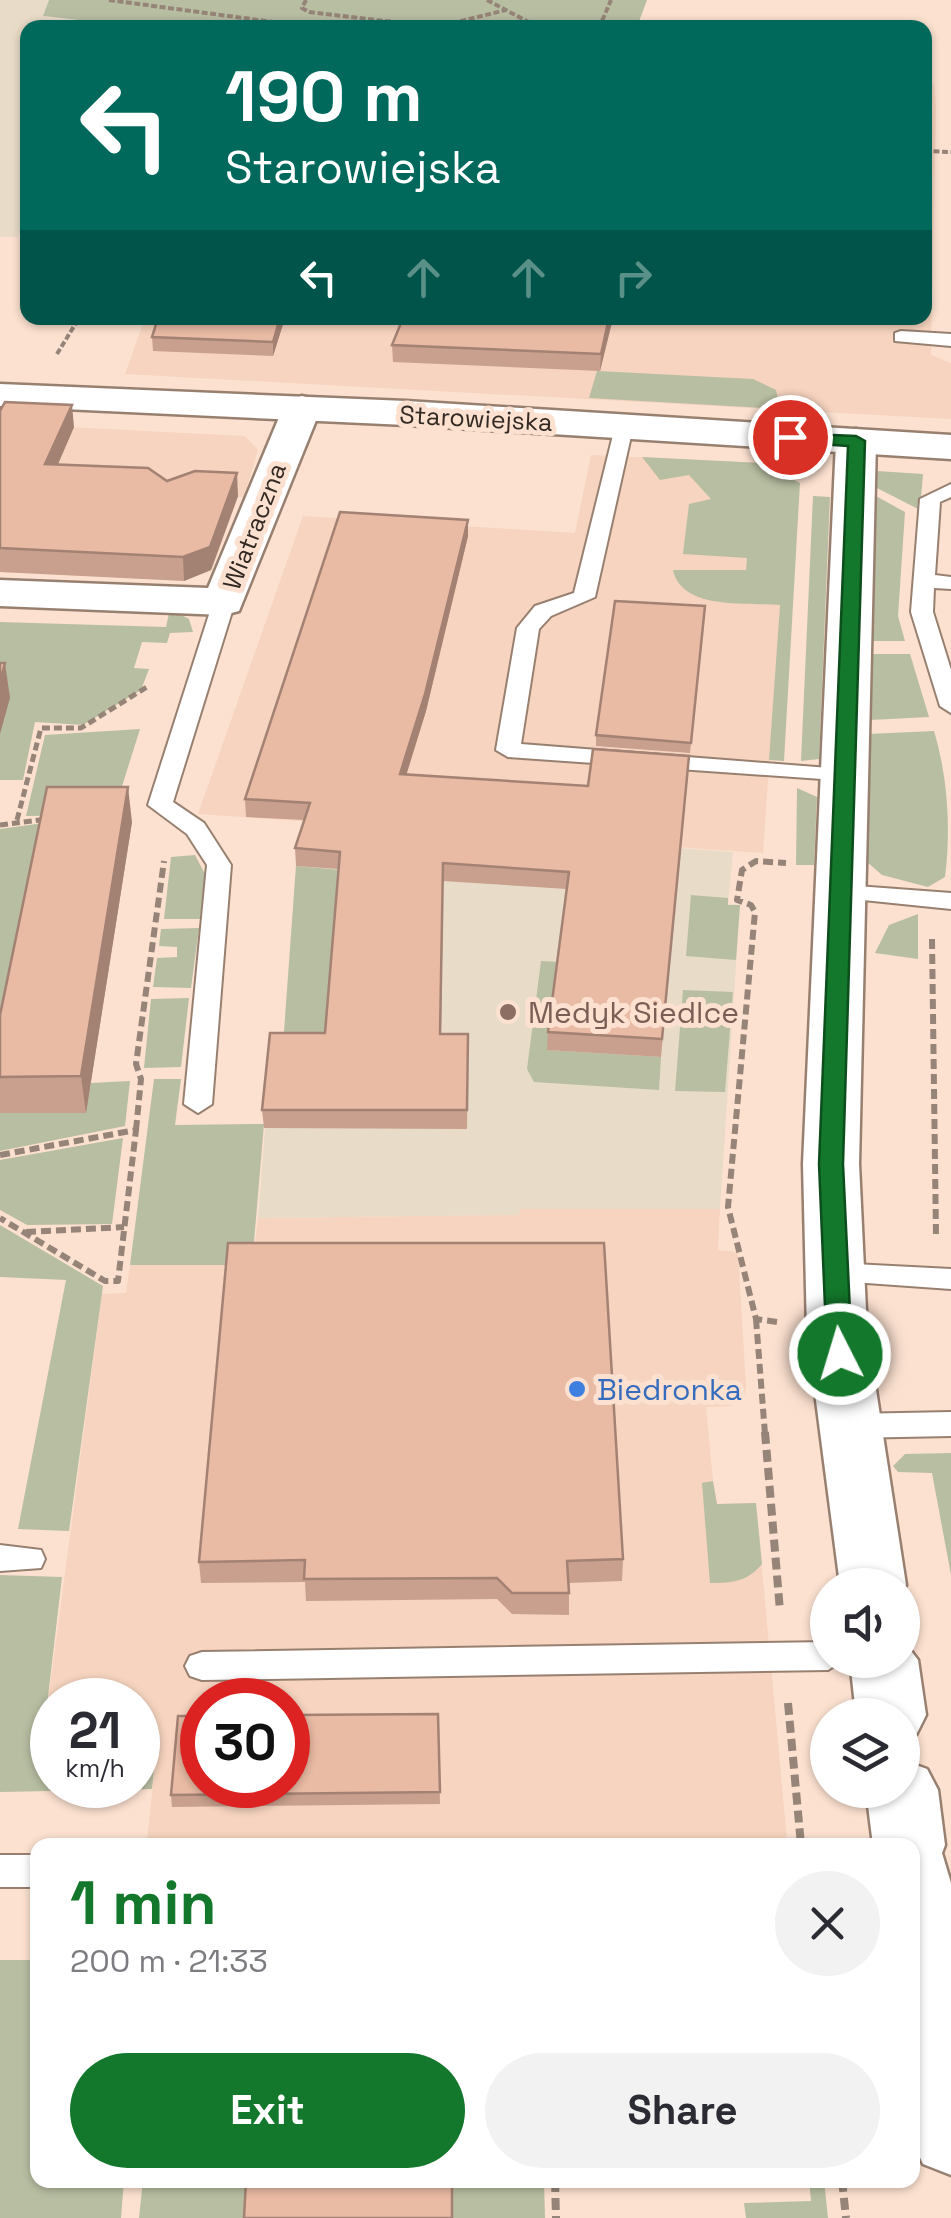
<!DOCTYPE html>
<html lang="en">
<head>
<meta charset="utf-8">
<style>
	body { margin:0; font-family:"Space Grotesk",sans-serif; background:#f2f2f3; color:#2b2b33; height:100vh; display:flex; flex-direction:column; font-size:38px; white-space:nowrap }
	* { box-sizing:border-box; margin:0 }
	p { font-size:32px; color:#7c7c81 }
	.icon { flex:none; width:55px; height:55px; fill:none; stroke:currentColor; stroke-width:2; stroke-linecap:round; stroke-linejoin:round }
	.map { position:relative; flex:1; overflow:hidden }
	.details { position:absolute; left:30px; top:1838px; width:890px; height:350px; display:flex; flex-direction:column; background:#fff; border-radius:20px; box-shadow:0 2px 8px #0004 }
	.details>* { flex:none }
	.guide { position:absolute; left:20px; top:20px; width:912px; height:305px; border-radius:20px; box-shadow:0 2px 8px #0004; background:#00695c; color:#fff; overflow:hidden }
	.controls { position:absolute; left:810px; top:1568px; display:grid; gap:20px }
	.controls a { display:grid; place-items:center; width:110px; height:110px; border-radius:50%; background:#fff; box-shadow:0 2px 8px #0004; font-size:50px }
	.speed { position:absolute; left:30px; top:1678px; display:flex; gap:20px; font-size:50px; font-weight:700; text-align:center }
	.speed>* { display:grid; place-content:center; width:130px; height:130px; border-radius:50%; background:#fff; box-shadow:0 2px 8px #0004; line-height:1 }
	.speed small { font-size:25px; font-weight:400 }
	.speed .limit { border:15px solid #d22; background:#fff; color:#111 }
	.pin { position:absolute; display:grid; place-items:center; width:85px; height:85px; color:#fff; margin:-42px; border:5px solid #fff; border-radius:50%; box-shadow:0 2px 10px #0007 }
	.me { position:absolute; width:110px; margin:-55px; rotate:355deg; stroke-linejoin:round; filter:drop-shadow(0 0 8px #0008) }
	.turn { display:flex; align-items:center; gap:35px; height:210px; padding:0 40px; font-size:45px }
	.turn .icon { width:130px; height:130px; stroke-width:2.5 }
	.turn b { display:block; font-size:70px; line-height:85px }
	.lanes { display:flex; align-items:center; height:95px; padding:0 40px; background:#0003; justify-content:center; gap:50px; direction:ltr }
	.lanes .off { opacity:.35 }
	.round { display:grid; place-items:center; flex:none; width:105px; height:105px; border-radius:52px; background:#f2f2f3 }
	.overview { display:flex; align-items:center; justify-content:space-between; height:170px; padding:0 40px }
	h1 { font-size:60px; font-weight:700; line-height:75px; color:#13782b }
	.cta { display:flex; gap:20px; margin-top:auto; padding:20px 40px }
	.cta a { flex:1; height:115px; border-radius:60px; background:#13782b; color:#fff; font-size:40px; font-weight:700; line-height:115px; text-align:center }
	.cta a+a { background:#f2f2f3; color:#2b2b33 }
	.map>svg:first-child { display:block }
	.built { fill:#f6d4bf; fill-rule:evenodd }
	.education { fill:#e8dbc7 }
	.green { fill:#b8bea2 }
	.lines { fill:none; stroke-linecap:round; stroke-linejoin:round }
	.lane-casing { stroke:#988071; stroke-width:4 }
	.street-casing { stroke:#988071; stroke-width:5 }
	.secondary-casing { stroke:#988071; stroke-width:5 }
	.path-far3 { stroke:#968478; stroke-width:4; stroke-dasharray:6 2.5; stroke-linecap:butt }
	.path-far2 { stroke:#968478; stroke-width:5; stroke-dasharray:8 4; stroke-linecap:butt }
	.path-far1 { stroke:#968478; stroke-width:6; stroke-dasharray:10 5; stroke-linecap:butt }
	.path { stroke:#968478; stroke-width:8; stroke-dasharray:12 6; stroke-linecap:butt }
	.lane { fill:#fff; fill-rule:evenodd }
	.street { fill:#fff; fill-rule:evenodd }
	.secondary { fill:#fff; fill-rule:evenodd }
	.wall { fill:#c8a08d }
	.shaded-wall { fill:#a38273 }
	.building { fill:#e9baa4; stroke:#a38273; stroke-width:2.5 }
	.route { fill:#13782b; stroke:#0c4e1c; stroke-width:2.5 }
	.education-dot { fill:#8d6e63; stroke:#fce1d0; stroke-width:4 }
	.shop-dot { fill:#3f7fe0; stroke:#fce1d0; stroke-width:4 }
	.labels { text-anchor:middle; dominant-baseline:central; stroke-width:10; stroke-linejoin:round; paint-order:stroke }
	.far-street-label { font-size:25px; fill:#332922; stroke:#fce1d0 }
	.education-label { font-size:30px; fill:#785e54; stroke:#fce1d0; text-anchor:start }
	.shop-label { font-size:30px; fill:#366cbe; stroke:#fce1d0; text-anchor:start }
</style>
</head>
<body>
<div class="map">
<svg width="951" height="2218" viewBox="0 0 951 2218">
	<rect width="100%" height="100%" fill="#fce1d0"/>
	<path class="built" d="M 925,84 L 934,84 L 936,108 L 931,355 L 951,363 L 951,419 L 125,374 L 145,318 L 925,318 Z
		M 8,424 L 245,436 L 258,450 L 244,497 L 238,497 L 212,570 L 185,580 L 0,572 L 0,440 Z
		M 591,455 L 761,463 L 789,478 L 763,853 L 198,814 L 303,516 L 575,533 Z
		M 520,1209 L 720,1209 L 718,1250 L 738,1252 L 746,1386 L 744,1398 L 731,1406 L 706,1407 L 713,1481 L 717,1504 L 756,1503 L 787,1840 L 147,1842 L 158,1734 L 138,1733 L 138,1700 L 52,1700 L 52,1731 L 44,1731 L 102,1294 L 126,1293 L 130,1265 L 252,1265 L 258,1218 L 518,1215 ZM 202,1700 L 288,1700 L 288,1785 L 202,1785 Z"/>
	<path class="education" d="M 0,0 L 49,0 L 44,17 L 118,24 L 117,28 L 28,28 L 27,217 L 18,237 L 0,237 Z
		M 311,821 L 733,852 L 728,904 L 740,905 L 720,1209 L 520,1209 L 519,1215 L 258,1218 L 271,1051 L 274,1033 L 284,1031 L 296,866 Z"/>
	<path class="green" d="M 49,0 L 647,0 L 637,27 L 148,28 L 43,16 Z
		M 597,371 L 753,379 L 776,390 L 780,409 L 589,398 Z
		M 642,457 L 761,463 L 800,483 L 784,761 L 769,760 L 780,605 C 748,602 682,611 673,570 L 746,570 L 747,558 L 683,554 L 689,504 L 711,499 L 689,475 L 660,480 Z
		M 877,471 L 923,474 L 920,510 L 875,487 Z
		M 874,495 L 905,512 L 898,616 L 905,641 L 871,641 Z
		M 813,496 L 830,497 L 819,759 L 801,761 Z
		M 170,609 L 189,619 L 193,632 L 170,633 L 167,643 L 142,642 L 134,668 L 149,669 L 141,690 L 83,725 L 35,722 L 23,780 L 0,780 L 0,622 L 166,627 Z
		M 871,654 L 910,654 L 929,717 L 870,720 Z
		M 140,729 L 113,815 L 26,816 L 45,735 Z
		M 934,731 C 948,778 951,829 945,877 L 928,887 L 882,875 L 867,862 L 868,734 Z
		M 797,788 L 817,797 L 814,865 L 796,865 Z
		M 51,822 L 0,1078 L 0,829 Z
		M 195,855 L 205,874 L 200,919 L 164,919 L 171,857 Z
		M 296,866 L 340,870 L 326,1052 L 271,1051 L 274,1033 L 284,1032 Z
		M 691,895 L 728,898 L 728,905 L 740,905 L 736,960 L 686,956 Z
		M 918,914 L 918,959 L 875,953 L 889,925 Z
		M 199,928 L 191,988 L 153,987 L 157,958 L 177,957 L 177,947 L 159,946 L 161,929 Z
		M 541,961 L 559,962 L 548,1050 L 661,1057 L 659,1090 L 534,1082 L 527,1069 Z
		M 683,990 L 733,992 L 725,1092 L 675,1091 Z
		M 189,998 L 181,1067 L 144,1068 L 151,999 Z
		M 154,1079 L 181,1079 L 175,1125 L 264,1124 L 252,1265 L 130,1265 Z
		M 130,1081 L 125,1126 L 0,1151 L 0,1113 L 85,1113 L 91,1083 Z
		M 123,1138 L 112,1224 L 27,1225 L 0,1210 L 0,1160 Z
		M 0,1225 L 103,1286 L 69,1531 L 18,1529 L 66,1280 L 0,1277 Z
		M 951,1453 L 951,1575 L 932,1473 L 898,1472 L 893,1466 L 905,1454 Z
		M 713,1481 L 717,1504 L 756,1503 L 762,1564 C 747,1582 732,1583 710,1583 L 702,1483 Z
		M 0,1575 L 62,1577 L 44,1731 L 52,1731 L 52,1785 L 138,1785 L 138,1733 L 158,1733 L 152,1789 L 0,1792 Z
		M 0,1960 L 37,1960 L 38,2180 L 124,2180 L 121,2218 L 0,2218 Z
		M 143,2180 L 252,2180 L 250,2218 L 139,2218 Z
		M 452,2180 L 544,2180 L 545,2218 L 452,2218 Z
		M 809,2180 L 824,2180 L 828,2218 L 746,2218 L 744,2203 L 811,2201 Z"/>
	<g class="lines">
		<defs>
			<path id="lane" d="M 901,331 L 951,334 L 951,346 L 895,341 L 895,333 Z
				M 616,423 L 633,427 L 595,597 L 551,616 L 539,629 L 521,744 L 842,769 L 854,776 L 850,781 L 508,757 L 496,750 L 517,628 L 535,606 L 574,593 Z
				M 951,484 L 951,497 L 940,502 L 935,575 L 951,577 L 951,589 L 934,588 L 933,612 L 951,670 L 951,713 L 940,706 L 911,612 L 920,499 Z
				M 224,596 L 235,602 L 173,802 L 204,823 L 231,865 L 212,1104 L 198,1113 L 184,1104 L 207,865 L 187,834 L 148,805 L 213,602 Z
				M 843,885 L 951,893 L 951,909 L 834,897 L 831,892 Z
				M 834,1263 L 951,1269 L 951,1289 L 824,1280 L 819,1273 L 824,1266 Z
				M 951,1412 L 951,1436 L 850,1438 L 839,1434 L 834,1426 L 839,1418 L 850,1414 Z
				M 0,1545 L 41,1550 L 45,1559 L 41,1568 L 0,1571 Z
				M 828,1642 L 828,1660 L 843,1660 L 828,1670 L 202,1680 L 190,1676 L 185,1666 L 190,1656 L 202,1652 Z
				M 0,1855 L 38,1855 L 38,1887 L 0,1887 Z"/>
			<path id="street" d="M 302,396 L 316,400 L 321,408 L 239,611 L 224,615 L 0,606 L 0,580 L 208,588 L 283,408 L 288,400 Z
				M 856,429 L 870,433 L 876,441 L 859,1164 L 867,1331 L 906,1585 L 902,1592 L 902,1585 L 840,1585 L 807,1331 L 803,1164 L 836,441 L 842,433 Z
				M 902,1639 L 918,1660 L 926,1715 L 916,1735 L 902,1740 L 902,1715 L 856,1715 L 850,1660 L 902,1660 Z
				M 902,1760 L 927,1769 L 938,1790 L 945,1845 L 942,1853 L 951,1883 L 951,2175 L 923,2164 L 912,2140 L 912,1845 L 873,1845 L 866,1790 L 902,1790 Z"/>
			<path id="secondary" d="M 0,384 L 406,401 L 951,435 L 951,459 L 406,425 L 0,406 Z"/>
		</defs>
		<use href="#lane" class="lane-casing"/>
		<use href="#street" class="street-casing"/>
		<use href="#secondary" class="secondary-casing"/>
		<path class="path-far3" d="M 109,0 L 318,28
			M 306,0 L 302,8 L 309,12 L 437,27 L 506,10
			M 487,0 L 540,28
			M 578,28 L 602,21 L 611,0
			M 925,151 L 951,152
			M 57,354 L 79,318"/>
		<path class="path-far2" d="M 17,820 L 41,728 L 81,728 L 147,687
			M 0,825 L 48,819"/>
		<path class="path-far1" d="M 932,939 L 936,1236
			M 136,1130 L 141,1079 L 136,1064 L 164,861
			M 0,1155 L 136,1130 L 118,1281 L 105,1281 L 0,1218
			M 26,1232 L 124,1227
			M 756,1319 L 765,1434
			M 777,1322 L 756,1319 L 728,1207 L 755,912 L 751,905 L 737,900 L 742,870 L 756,861 L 786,863"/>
		<path class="path" d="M 765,1432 L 780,1611
			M 788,1703 L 801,1845
			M 555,2180 L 556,2218
			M 842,2180 L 846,2218"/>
		<use href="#lane" class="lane"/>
		<use href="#street" class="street"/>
		<use href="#secondary" class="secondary"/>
	</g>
	<path class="wall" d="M 285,318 L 273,356 L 153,351 L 152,337 Z
		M 403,318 L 613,318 L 600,371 L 393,362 L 392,345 Z
		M 0,411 L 74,427 L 58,464 L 167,481 L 238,496 L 211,570 L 184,581 L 0,572 Z
		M 468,520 L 468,536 L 426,711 L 406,775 L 588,786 L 688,773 L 661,1057 L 547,1050 L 548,1032 L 567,889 L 443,881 L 441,1034 L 468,1034 L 467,1129 L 264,1128 L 262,1110 L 325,1033 L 338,869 L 296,866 L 295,848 L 304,820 L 246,817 L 245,799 Z
		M 705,606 L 690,753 L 596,746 L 596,735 Z
		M 132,822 L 86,1113 L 0,1113 L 0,1015 Z
		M 623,1559 L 622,1581 L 569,1583 L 569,1615 L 512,1614 L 497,1599 L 306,1601 L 305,1582 L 201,1583 L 199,1562 Z
		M 438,1714 L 440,1804 L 172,1807 L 171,1795 Z"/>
	<path class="shaded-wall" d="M 280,318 L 285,318 L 273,356 L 273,342 Z
		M 609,318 L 613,318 L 600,371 L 601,354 Z
		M 72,405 L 74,427 L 48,487 L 45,464 Z
		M 237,473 L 238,496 L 211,570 L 184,581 L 183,557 Z
		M 468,520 L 468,536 L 426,711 L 401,792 L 400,774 Z
		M 5,663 L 10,698 L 0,734 L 0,682 Z
		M 128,787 L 132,822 L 86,1113 L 81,1076 Z"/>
	<path class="building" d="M 158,318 L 280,318 L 273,342 L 152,337 Z
		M 403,318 L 609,318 L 601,354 L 392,345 Z
		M 5,402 L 72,405 L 45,464 L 148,468 L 167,481 L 195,471 L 237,473 L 210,547 L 183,557 L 0,548 L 0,411 Z
		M 340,512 L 468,520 L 425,694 L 400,774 L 588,786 L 593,749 L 689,756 L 662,1039 L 548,1032 L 569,872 L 443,863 L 440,1034 L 468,1034 L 467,1110 L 262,1110 L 270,1033 L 325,1033 L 340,852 L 295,848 L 310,803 L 245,799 Z
		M 615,601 L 705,606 L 691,743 L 596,735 Z
		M 0,663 L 5,663 L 0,682 Z
		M 47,787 L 128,787 L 81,1076 L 0,1077 L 0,1015 Z
		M 228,1243 L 604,1243 L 623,1559 L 567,1561 L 569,1593 L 512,1593 L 497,1578 L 304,1579 L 305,1560 L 199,1562 Z
		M 438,1714 L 440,1792 L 171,1795 L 178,1716 L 202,1716 L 202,1785 L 288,1785 L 288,1715 Z
		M 246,2180 L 452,2180 L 452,2218 L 244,2218 Z"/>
	<path class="route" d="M 785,433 L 856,436 L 865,441 L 843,1164 L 852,1354 L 840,1364 L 827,1354 L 819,1164 L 848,446 L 790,442 L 782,437 Z"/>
	<circle class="education-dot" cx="508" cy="1012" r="10"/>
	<circle class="shop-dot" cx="577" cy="1389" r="10"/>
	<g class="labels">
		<g class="far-street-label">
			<text transform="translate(476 418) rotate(3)">Starowiejska</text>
			<text transform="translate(254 526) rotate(-69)">Wiatraczna</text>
		</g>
		<g class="education-label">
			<text x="528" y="1012">Medyk Siedlce</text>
		</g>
		<g class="shop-label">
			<text x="597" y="1389">Biedronka</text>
		</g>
	</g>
</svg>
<div class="controls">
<a><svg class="icon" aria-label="sound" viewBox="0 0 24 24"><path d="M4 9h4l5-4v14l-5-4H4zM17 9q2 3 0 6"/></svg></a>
<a><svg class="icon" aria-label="layers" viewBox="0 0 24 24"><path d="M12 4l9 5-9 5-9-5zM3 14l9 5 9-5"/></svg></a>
</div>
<div class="speed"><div>21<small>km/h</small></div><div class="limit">30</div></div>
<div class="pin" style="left:790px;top:437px;background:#d93025"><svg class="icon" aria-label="arrive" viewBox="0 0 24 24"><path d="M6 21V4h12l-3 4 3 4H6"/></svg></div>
<svg class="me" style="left:840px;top:1354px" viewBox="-20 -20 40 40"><circle r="17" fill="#13782b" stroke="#fff" stroke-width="3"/><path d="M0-11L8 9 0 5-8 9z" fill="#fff"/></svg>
<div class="guide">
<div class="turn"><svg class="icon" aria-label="left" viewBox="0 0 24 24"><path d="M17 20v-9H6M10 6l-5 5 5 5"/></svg><div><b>190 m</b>Starowiejska</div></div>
<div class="lanes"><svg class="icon" aria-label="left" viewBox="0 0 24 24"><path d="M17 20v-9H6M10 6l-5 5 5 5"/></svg><svg class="icon off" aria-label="ahead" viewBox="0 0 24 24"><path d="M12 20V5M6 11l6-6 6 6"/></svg><svg class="icon off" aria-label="ahead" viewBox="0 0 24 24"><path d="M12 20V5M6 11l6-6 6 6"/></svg><svg class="icon off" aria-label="right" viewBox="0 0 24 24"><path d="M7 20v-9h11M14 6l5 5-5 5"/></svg></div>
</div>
<section class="details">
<div class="overview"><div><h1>1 min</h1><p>200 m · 21:33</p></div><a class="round"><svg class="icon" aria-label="close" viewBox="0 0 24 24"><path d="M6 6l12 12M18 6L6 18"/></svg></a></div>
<div class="cta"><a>Exit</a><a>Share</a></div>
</section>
</div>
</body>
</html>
